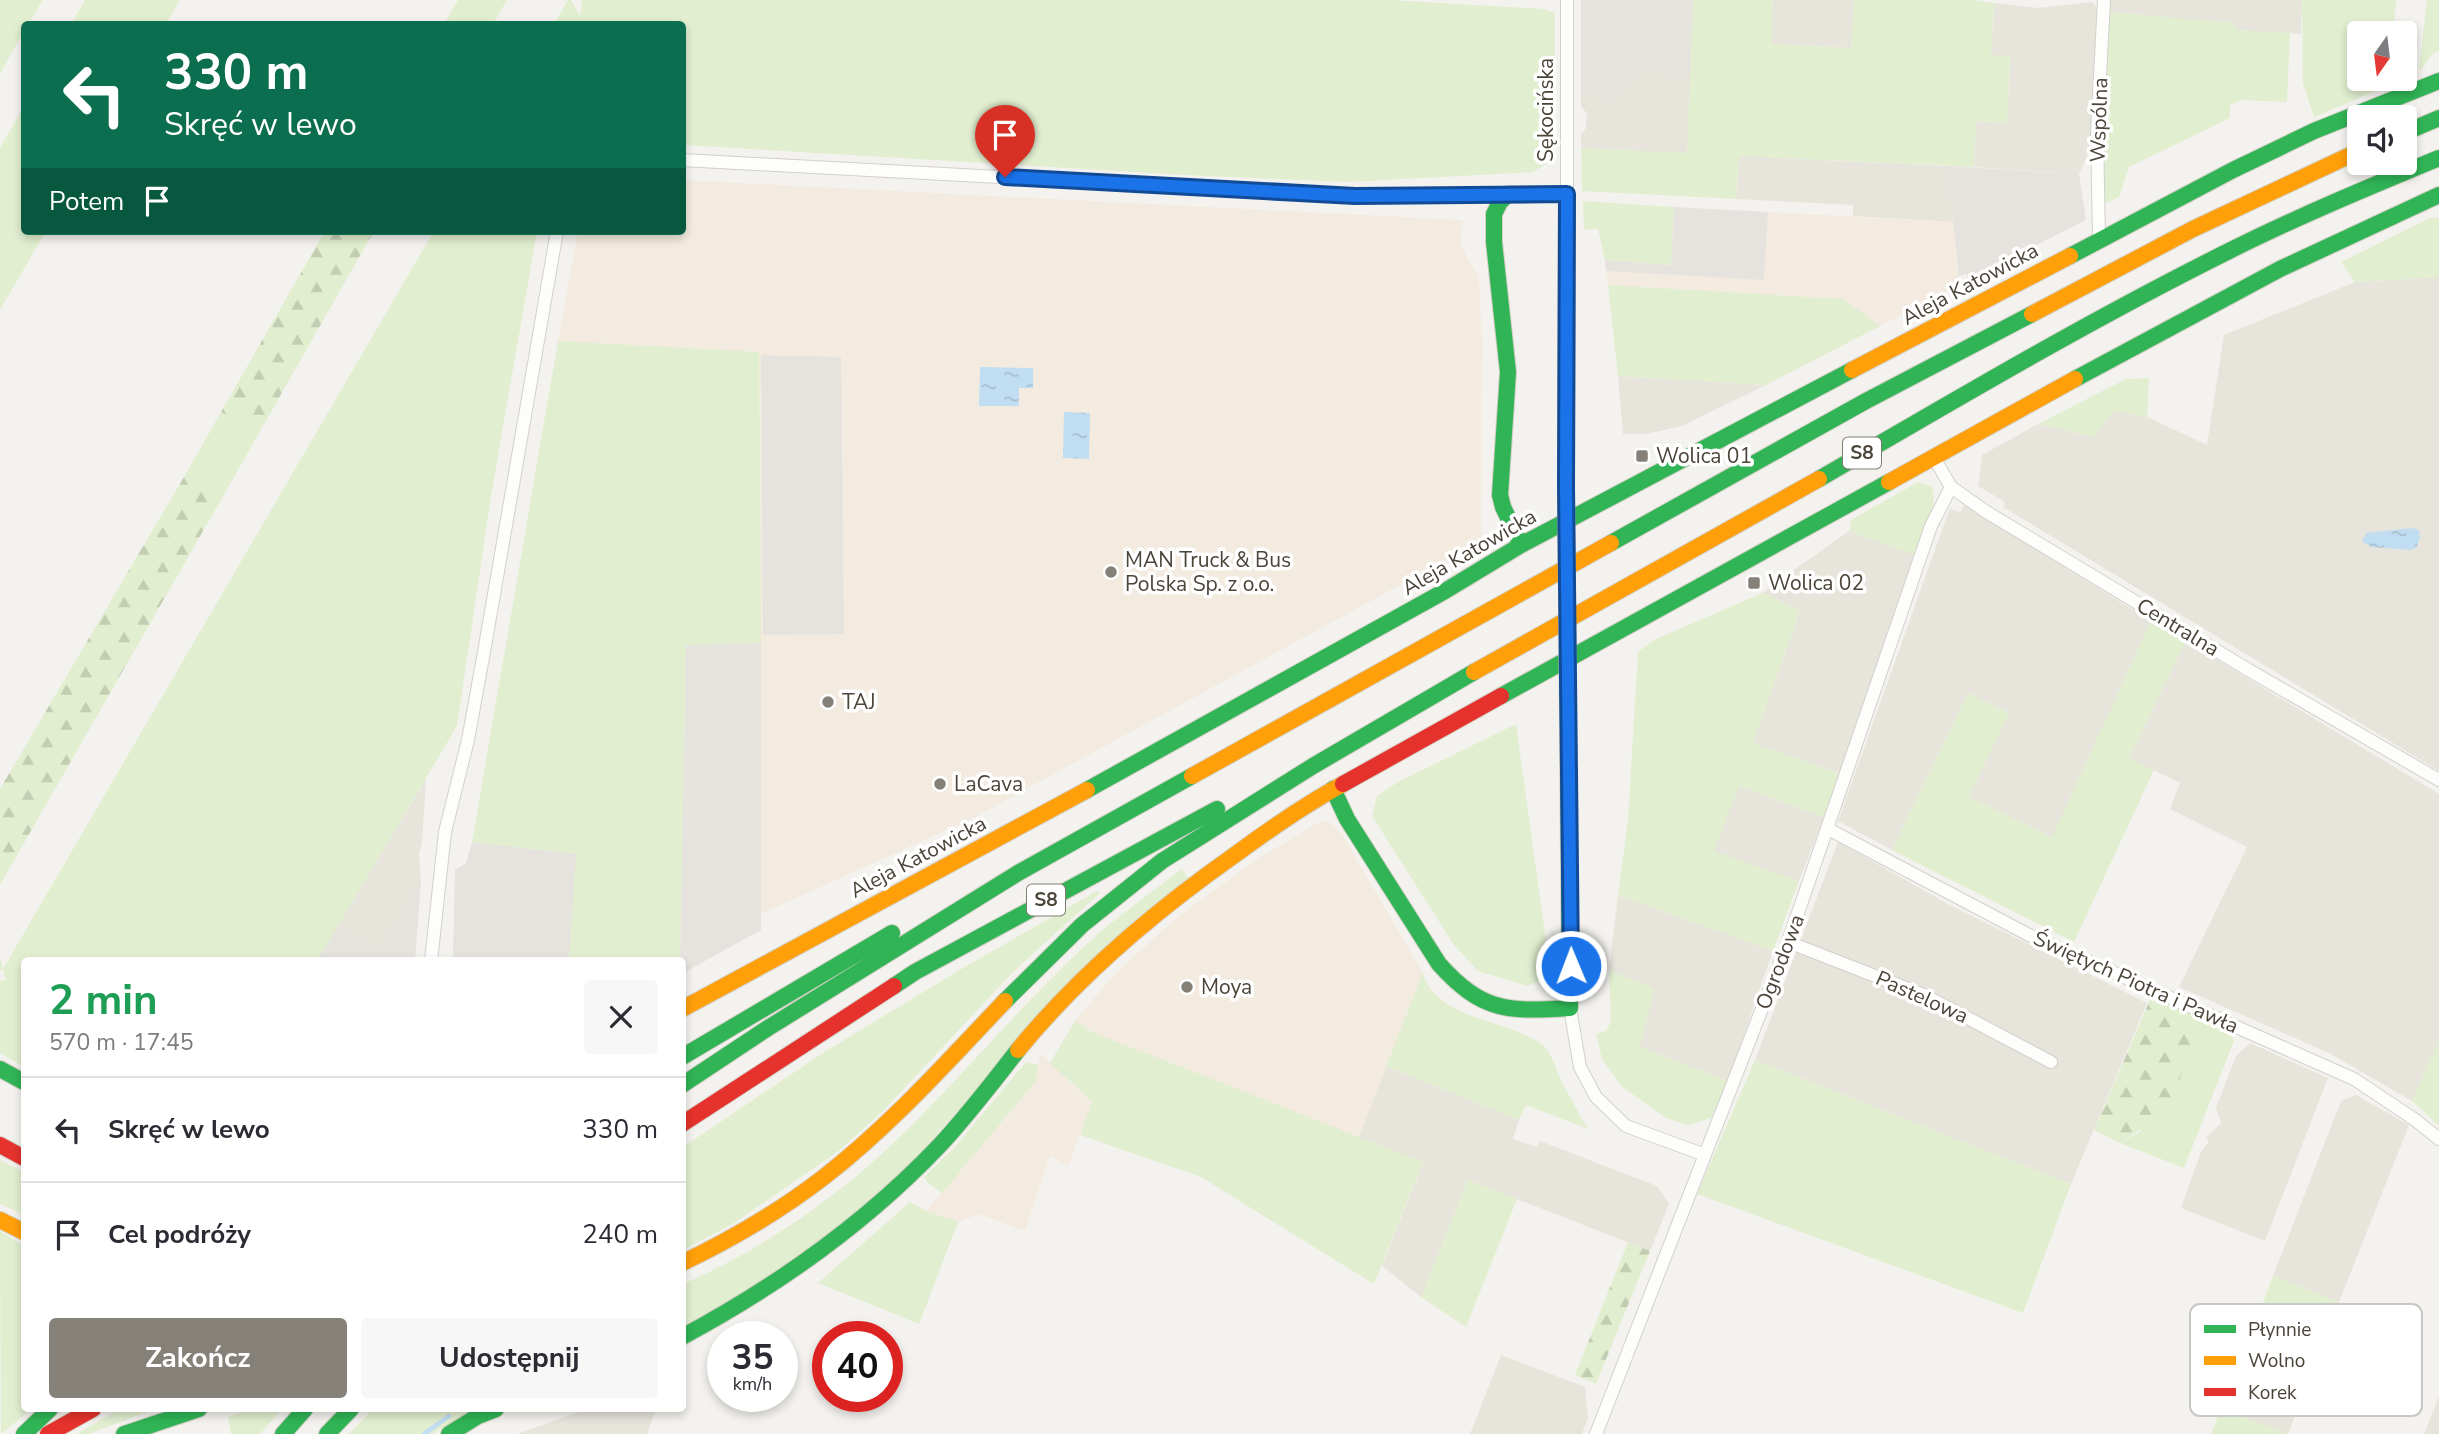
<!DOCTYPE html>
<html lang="pl">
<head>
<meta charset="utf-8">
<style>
	body { margin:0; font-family:"Nunito Sans",sans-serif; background:#f7f7f7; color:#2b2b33; height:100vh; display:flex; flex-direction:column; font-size:26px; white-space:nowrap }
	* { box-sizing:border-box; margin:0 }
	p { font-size:23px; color:#7c7c81 }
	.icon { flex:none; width:38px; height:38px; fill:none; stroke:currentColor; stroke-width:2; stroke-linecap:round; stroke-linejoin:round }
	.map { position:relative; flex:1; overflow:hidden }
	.sheet { position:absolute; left:21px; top:957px; width:665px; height:455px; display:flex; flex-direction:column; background:#fff; border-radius:7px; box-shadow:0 4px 10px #0003 }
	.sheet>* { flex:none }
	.top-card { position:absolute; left:21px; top:21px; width:665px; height:214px; border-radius:7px; box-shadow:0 4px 10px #0003; background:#0b6e4f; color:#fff; overflow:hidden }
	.needle { width:46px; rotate:194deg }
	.fabs { position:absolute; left:2347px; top:21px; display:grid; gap:14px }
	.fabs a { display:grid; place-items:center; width:70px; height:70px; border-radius:7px; background:#fff; box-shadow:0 4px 10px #0003; font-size:35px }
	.speed { position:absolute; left:707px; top:1321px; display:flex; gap:14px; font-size:35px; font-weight:700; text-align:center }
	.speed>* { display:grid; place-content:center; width:91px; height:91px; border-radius:50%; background:#fff; box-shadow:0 4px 10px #0003; line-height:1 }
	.speed small { font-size:18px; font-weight:400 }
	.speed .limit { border:10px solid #d22; background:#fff; color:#111 }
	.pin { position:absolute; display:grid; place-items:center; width:60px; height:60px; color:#fff; margin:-72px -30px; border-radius:50% 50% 50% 0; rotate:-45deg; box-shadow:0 0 7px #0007 }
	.pin .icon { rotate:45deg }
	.me { position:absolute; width:77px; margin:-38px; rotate:359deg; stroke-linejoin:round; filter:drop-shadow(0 0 5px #0008) }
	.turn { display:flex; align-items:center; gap:24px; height:147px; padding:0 28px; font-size:32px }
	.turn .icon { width:91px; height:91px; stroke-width:2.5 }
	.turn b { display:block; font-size:49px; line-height:60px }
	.then { display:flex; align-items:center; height:66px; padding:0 28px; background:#0003; gap:14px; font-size:26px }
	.round { display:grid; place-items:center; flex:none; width:74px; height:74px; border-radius:7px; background:#f7f7f7 }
	.overview { display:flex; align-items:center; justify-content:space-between; height:119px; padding:0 28px }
	h1 { font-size:42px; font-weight:700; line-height:52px; color:#1e9e55 }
	.cta { display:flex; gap:14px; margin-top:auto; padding:14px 28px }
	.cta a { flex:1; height:80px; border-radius:7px; background:#868178; color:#fff; font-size:28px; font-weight:700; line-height:80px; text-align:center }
	.cta a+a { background:#f7f7f7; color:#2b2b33 }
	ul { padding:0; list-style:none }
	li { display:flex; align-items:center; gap:21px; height:105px; padding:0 28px; border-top:2px solid #e1e1e2 }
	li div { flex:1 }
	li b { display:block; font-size:26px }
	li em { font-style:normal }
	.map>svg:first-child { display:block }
	.residential { fill:#e7e4dc }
	.commercial { fill:#f3ebdf }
	.industrial { fill:#e6e2de }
	.green { fill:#e1eecf }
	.forest { fill:url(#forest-firs) }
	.parking { fill:#e6e3df }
	.water { fill:url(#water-ripples) }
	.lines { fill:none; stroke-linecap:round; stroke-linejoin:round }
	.stream { stroke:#c0ddf1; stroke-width:4.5 }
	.street-casing { stroke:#d2d0cb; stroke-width:14 }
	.fast-casing { stroke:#d3cfc5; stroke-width:18 }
	.slow-casing { stroke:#d3cfc5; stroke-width:18 }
	.jam-casing { stroke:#d3cfc5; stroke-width:18 }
	.street { stroke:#fdfdfc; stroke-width:12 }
	.fast { stroke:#30b455; stroke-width:16 }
	.slow { stroke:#ff9f0a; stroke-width:16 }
	.jam { stroke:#e5322d; stroke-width:16 }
	.fast-bridge-casing { stroke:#d3cfc5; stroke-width:18; stroke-linecap:butt }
	.fast-bridge { stroke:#30b455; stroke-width:16 }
	.route-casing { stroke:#114b97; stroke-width:18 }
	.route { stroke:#1a73e8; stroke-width:12 }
	.poi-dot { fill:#868178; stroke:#fff; stroke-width:2.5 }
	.labels { text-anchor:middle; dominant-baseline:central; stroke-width:7; stroke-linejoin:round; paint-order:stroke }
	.shield { fill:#fff; stroke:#817c74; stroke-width:2 }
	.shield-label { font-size:19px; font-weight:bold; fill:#4b4439 }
	.street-label { font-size:21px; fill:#4b4439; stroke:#fff }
	.poi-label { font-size:21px; fill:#4b4439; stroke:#fff; text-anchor:start }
	.key { fill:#fff; stroke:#c9c7c4; stroke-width:2 }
	.key-label { font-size:19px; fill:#4b4439 }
</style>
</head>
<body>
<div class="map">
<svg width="2439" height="1434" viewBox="0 0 2439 1434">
	<defs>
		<pattern id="forest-firs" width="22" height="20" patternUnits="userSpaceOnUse" patternTransform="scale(1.75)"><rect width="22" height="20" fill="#e1eecf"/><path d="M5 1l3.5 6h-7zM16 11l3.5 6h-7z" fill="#c3cdb2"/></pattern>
		<pattern id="water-ripples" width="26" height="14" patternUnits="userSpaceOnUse" patternTransform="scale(1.75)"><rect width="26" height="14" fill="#c0ddf1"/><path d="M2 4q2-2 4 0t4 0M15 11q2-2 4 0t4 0" fill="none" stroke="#a6bfcf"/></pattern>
	</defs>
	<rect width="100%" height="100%" fill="#f4f2ee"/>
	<path class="residential" d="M 1773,0 L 1854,0 L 1851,48 L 1771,44 Z
		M 2110,0 L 2302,0 L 2301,34 L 2235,30 L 2235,24 L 2109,12 Z
		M 2092,2 L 2099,10 L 2093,127 L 2088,154 L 2079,174 L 1974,167 L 1976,121 L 2007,123 L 2010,57 L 1991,55 L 1994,3 L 2038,8 Z
		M 1640,72 L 1691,74 L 1687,154 L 1581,148 L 1581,134 L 1586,128 L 1587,113 L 1581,107 L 1581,96 L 1612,98 Z
		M 1739,156 L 1947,166 L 1953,222 L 1853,216 L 1853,205 L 1736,199 Z
		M 2439,277 L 2439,771 L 2003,507 L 2005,502 L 1978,486 L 1982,455 L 2038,424 L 2094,437 L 2113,411 L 2147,417 L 2207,445 L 2224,335 L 2355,282 Z
		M 1618,376 L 1766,385 L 1682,426 L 1646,434 L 1623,434 Z
		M 1964,505 L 2151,621 L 2052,838 L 1969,797 L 2009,713 L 1968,693 L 1892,850 L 1838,821 L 1950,508 L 1960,513 Z
		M 1849,531 L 1917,556 L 1841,774 L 1753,743 L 1800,611 L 1762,593 Z
		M 2186,641 L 2439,794 L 2439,1039 L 2412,1101 L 2329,1053 L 2179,987 L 2247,847 L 2170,809 L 2180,783 L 2129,758 Z
		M 426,779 L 422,844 L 419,853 L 421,881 L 379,950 L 337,926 Z
		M 1739,786 L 1824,817 L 1799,881 L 1713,852 Z
		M 1838,842 L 1948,904 L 2147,1003 L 2071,1184 L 1755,1060 Z
		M 1618,895 L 1773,951 L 1728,1081 L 1640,1047 L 1609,970 Z
		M 2250,1043 L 2328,1078 L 2265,1241 L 2181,1208 L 2201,1152 L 2209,1142 L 2206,1138 L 2221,1123 L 2216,1108 L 2236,1056 Z
		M 1386,1066 L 1519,1120 L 1513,1139 L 1537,1147 L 1540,1141 L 1657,1186 L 1669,1204 L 1650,1251 L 1468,1180 L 1421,1297 L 1382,1266 L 1423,1163 L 1358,1139 Z
		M 2356,1095 L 2409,1125 L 2339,1302 L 2273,1276 L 2341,1101 Z
		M 2248,1343 L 2314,1368 L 2288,1434 L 2221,1409 Z
		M 1501,1355 L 1585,1387 L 1588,1418 L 1582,1434 L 1470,1434 Z
		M 2439,1396 L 2439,1434 L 2424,1434 Z
		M 587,1409 L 656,1409 L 647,1434 L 517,1434 Z"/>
	<path class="commercial" d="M 683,180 L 1463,220 L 1461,242 L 1468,260 L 1479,276 L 1482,340 L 1481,541 L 973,818 L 761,914 L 759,352 L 558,341 L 578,231 L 682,231 Z
		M 1768,212 L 1953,222 L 1960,285 L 1880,326 L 1843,299 L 1608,285 L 1606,271 L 1763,279 Z
		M 1321,821 L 1330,822 L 1343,836 L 1423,973 L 1358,1139 L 1092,1032 L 1075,1021 L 1113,976 L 1176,918 L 1254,861 Z
		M 1040,1053 L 1092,1103 L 1068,1167 L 1050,1156 L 1025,1231 L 979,1214 L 958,1222 L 926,1211 L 1036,1081 Z"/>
	<path class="industrial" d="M 1581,0 L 1693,0 L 1691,74 L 1640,72 L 1612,98 L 1581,96 Z
		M 1947,166 L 2079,174 L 2086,220 L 2017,255 L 1992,271 L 1992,283 L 1973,292 L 1966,274 L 1959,276 Z
		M 1674,207 L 1768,212 L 1764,280 L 1606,271 L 1605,260 L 1671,265 Z
		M 761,643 L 761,930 L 683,973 L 682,961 L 680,961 L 686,644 Z
		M 472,842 L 577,854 L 569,961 L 453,961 L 455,870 L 466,863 Z
		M 421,881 L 415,961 L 317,961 L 337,926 L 379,950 Z"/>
	<path class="green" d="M 0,0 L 43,0 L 28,24 L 24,24 L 24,31 L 0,74 Z
		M 85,0 L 180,0 L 166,24 L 71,24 Z
		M 458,0 L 507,0 L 493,24 L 444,24 Z
		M 568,0 L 571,0 L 580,15 L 582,0 L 1390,0 L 1545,9 L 1555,13 L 1555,78 L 1549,79 L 1549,150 L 1546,164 L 1533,172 L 1348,182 L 1185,175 L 683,145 L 682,24 L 554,24 Z
		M 1693,0 L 1773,0 L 1772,44 L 1851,48 L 1854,0 L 1974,0 L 1994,3 L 1991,55 L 2010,56 L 2007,123 L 1976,121 L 1974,167 L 1739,156 L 1736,199 L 1582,191 L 1581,148 L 1687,153 Z
		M 2302,0 L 2396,0 L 2394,25 L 2407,26 L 2411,32 L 2405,78 L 2404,33 L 2359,33 L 2359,79 L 2404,79 L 2314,117 L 2303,83 Z
		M 2427,0 L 2439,0 L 2439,51 L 2432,54 L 2422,69 L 2419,69 Z
		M 2109,12 L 2235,23 L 2235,30 L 2290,33 L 2287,102 L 2241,100 L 2230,105 L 2230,118 L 2129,167 L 2119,197 L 2104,204 L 2101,170 Z
		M 24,106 L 24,231 L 46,231 L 0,310 L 0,148 Z
		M 1583,201 L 1674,207 L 1671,265 L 1605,260 L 1598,229 L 1584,230 Z
		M 2430,218 L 2439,218 L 2439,277 L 2355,282 L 2341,262 Z
		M 434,231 L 537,231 L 491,496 L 457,726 L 317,961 L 24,961 L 24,1067 L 0,1053 L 0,981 L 6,980 L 3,970 L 0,970 L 0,958 L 3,969 Z
		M 1608,285 L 1843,299 L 1880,326 L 1766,385 L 1618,376 Z
		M 558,341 L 759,352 L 761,643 L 686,645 L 680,961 L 569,961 L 576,854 L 472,842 Z
		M 2149,378 L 2147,417 L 2113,411 L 2094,437 L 2038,424 L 2126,379 Z
		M 221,412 L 259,433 L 222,498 L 184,477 Z
		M 1918,482 L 1931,486 C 1940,507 1924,536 1917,556 L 1849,531 L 1851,520 Z
		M 1762,593 L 1800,611 L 1753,743 L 1841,774 L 1824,817 L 1739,786 L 1714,851 L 1799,881 L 1773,951 L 1618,895 L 1628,820 L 1638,652 L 1654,640 Z
		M 2151,621 L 2186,641 L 2129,758 L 2154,770 L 2074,942 L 1892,850 L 1968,693 L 2009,713 L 1969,797 L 2052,837 Z
		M 1516,724 L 1549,963 L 1542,980 L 1527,986 L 1478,971 L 1454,945 L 1372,816 L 1377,796 L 1398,782 Z
		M 1182,869 L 1189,880 C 1155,905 1121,931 1091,961 C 1027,1025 973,1098 910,1163 C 864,1209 812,1251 757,1285 C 733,1301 707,1313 683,1327 L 683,1284 C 764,1249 842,1194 905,1132 C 973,1065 1034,990 1106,927 C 1131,907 1157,888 1182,869 Z
		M 1097,891 L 1100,893 L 1012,973 L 884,1110 L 840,1150 L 736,1222 L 683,1250 L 683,1147 L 826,1051 L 968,965 Z
		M 1609,970 L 1655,989 L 1640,1047 L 1728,1081 L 1711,1118 L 1688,1125 L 1666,1118 L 1621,1086 L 1602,1059 L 1596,1034 L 1606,1031 L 1611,1022 Z
		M 1423,973 C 1436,1022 1514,1019 1545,1047 C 1552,1054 1555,1067 1559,1076 C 1568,1094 1578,1112 1588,1129 L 1526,1105 L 1519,1120 L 1386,1066 Z
		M 2193,1015 C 2208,1021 2230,1024 2234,1041 L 2184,1168 L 2120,1143 L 2140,1132 L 2194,1034 Z
		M 1075,1021 L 1092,1032 L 1423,1162 L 1374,1284 L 1201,1177 L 1080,1135 L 1092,1102 L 1050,1063 Z
		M 2439,1039 L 2439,1126 L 2412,1101 Z
		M 1755,1060 L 2071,1184 L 2023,1313 L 1697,1194 Z
		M 1026,1062 L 1038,1065 L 1036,1081 L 942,1193 L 928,1183 L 924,1177 L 954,1148 Z
		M 0,1160 L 24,1172 L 24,1215 L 0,1204 Z
		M 1468,1180 L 1517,1199 L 1466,1327 L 1421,1297 Z
		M 910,1202 L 926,1211 L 958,1222 L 919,1324 L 818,1283 Z
		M 0,1231 L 24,1246 L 24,1409 L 32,1409 L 1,1434 Z
		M 2273,1276 L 2339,1302 L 2314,1368 L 2248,1343 Z
		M 120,1409 L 155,1409 L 89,1434 L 77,1434 Z
		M 255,1409 L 282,1409 L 260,1434 L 231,1434 L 228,1416 Z
		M 373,1409 L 475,1409 L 432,1434 L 349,1434 Z
		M 2221,1409 L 2288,1434 L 2211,1434 Z"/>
	<path class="forest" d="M 325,231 L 374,231 L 259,433 L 221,412 Z
		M 184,477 L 222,498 L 0,885 L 0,789 Z
		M 2152,995 L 2193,1015 L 2194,1034 L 2170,1110 L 2120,1143 L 2094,1130 Z
		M 1628,1242 L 1650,1251 L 1596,1384 L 1575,1375 Z"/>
	<path class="parking" d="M 761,355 L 841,357 L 844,634 L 763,635 Z"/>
	<path class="water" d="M 980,367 L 1033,368 L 1033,388 L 1019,388 L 1019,406 L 979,406 Z
		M 1064,412 L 1090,413 L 1089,459 L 1063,458 Z
		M 2412,528 L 2419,530 L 2420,538 L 2416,548 L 2411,550 L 2372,547 L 2362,542 L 2366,533 Z"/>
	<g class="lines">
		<path class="stream" d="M 424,1434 L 449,1416"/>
		<defs>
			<path id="street" d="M 1567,0 L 1567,194
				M 682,160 L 1355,196 L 1508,194
				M 2099,240 L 2097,133 L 2104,0
				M 1933,456 L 1951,487 L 1985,511 L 2247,669 L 2439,780
				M 1828,829 L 2029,935 L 2354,1079 L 2414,1119 L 2439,1139
				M 1788,942 L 1924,995 L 2051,1062
				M 431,961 L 445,832 L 468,740 L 484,652 L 557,231
				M 1570,1008 L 1580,1067 L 1596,1097 L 1626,1126 L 1705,1155
				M 1596,1434 L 1788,942 L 1931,526 L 1951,487"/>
			<path id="fast" d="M 2404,133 L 2439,118
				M 2070,256 L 2233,170 L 2314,131 L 2439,81
				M 2075,379 L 2280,269 L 2439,195
				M 1819,479 C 1955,400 2090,320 2231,250 C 2299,216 2369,187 2439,158
				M 1611,543 L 1866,401 L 2032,314
				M 1521,545 L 1503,507 L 1500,495 L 1508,372 L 1494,242 L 1494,214 L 1500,202 L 1508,194 L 1567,194 L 1566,486
				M 1501,696 L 1889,482
				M 1333,789 L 1347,819 L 1439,964 C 1482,1012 1508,1012 1570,1008 L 1568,719
				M 1087,790 L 1445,591 L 1521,545 L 1852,370
				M 894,986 L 915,972 L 1217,809
				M 1005,1001 L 1082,925 L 1162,861 L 1313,766 L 1474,672
				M 682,1057 L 892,933
				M 0,1069 L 24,1082
				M 682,1085 L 768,1028 L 1018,873 L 1192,776
				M 682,1337 C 777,1286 865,1224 940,1145 C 968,1115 993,1082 1018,1050
				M 24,1434 L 50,1409
				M 124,1434 L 199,1409
				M 283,1434 L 305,1409
				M 327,1434 L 351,1409
				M 449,1434 L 478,1416 L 496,1409"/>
			<path id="slow" d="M 2032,314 L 2193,229 L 2359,151
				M 1852,370 L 2070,256
				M 1889,482 L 2075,379
				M 1474,672 L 1819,479
				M 1192,776 L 1611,543
				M 682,1009 L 1087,790
				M 1018,1050 C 1080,974 1155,911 1236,854 C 1270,829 1306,804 1343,784
				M 0,1220 L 24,1232
				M 682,1263 C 732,1239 780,1211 824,1177 C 891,1125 947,1062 1005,1001"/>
			<path id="jam" d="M 1343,784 L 1501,696
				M 682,1124 L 894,986
				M 0,1145 L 24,1158
				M 48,1434 L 93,1409"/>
		</defs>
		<use href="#street" class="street-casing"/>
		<use href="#fast" class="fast-casing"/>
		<use href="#slow" class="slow-casing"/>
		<use href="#jam" class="jam-casing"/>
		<use href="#street" class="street"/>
		<use href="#fast" class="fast"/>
		<use href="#slow" class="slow"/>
		<use href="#jam" class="jam"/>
		<defs>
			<path id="fast-bridge" d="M 1566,486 L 1568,719"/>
		</defs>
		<use href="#fast-bridge" class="fast-bridge-casing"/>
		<use href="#fast-bridge" class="fast-bridge"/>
	</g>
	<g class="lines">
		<defs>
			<path id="route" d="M 1005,177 L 1355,196 L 1567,194 L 1566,486 L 1571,966"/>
		</defs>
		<use href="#route" class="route-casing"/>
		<use href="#route" class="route"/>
	</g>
	<g class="poi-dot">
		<rect x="1635" y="449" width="14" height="14" rx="3.5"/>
		<circle cx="1111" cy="572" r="7"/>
		<rect x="1747" y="576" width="14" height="14" rx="3.5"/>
		<circle cx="828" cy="702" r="7"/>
		<circle cx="940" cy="784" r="7"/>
		<circle cx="1187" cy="987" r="7"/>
	</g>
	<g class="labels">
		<g class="shield">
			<rect x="1843" y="437.5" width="38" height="31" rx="5"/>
			<rect x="1027" y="884.5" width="38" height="31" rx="5"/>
		</g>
		<g class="shield-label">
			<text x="1862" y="453">S8</text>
			<text x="1046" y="900">S8</text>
		</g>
		<g class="street-label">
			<text transform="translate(1546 110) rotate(-90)">Sękocińska</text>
			<text transform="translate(2099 120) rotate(-88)">Wspólna</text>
			<text transform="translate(1970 284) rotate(-28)">Aleja Katowicka</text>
			<text transform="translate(1469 552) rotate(-30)">Aleja Katowicka</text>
			<text transform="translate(2178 627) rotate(31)">Centralna</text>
			<text transform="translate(918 857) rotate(-28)">Aleja Katowicka</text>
			<text transform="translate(1780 962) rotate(-69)">Ogrodowa</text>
			<text transform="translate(2136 982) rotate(24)">Świętych Piotra i Pawła</text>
			<text transform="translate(1922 997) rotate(24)">Pastelowa</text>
		</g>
		<g class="poi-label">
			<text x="1656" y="456">Wolica 01</text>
			<text x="1125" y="560">MAN Truck &amp; Bus<tspan x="1125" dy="24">Polska Sp. z o.o.</tspan></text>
			<text x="1768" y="583">Wolica 02</text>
			<text x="842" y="702">TAJ</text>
			<text x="954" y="784">LaCava</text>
			<text x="1201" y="987">Moya</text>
		</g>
	</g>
	<rect x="2190" y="1304" width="232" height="112" rx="10" class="key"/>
	<rect x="2204" y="1325" width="32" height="8" fill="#30b455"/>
	<rect x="2204" y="1356" width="32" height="9" fill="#ff9f0a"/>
	<rect x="2204" y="1388" width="32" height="8" fill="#e5322d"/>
	<g class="key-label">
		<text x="2248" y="1336">Płynnie</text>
		<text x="2248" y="1367">Wolno</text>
		<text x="2248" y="1399">Korek</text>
	</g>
</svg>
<div class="fabs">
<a><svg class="needle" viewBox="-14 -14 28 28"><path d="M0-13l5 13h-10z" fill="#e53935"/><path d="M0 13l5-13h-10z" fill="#7c7c81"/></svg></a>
<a><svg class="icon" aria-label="sound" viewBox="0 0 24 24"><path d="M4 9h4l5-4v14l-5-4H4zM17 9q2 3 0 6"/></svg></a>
</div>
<div class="speed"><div>35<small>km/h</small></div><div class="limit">40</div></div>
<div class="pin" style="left:1005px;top:177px;background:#d93025"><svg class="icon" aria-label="arrive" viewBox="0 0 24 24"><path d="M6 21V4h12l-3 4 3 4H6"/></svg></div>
<svg class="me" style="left:1571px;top:966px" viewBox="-20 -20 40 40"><circle r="17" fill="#1a73e8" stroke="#fff" stroke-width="3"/><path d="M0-11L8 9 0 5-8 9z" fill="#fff"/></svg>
<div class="top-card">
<div class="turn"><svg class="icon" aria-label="left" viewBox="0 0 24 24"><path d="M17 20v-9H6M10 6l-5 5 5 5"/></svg><div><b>330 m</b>Skręć w lewo</div></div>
<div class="then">Potem<svg class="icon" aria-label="arrive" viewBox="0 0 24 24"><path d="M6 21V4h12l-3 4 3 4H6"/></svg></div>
</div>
<section class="sheet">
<div class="overview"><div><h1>2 min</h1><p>570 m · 17:45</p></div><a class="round"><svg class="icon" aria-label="close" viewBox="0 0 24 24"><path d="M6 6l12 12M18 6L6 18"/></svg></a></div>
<ul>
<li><svg class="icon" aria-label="left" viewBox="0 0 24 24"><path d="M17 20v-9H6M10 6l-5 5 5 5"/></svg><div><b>Skręć w lewo</b></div><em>330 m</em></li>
<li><svg class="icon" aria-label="arrive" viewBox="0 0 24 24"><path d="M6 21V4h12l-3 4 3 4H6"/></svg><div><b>Cel podróży</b></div><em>240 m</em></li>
</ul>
<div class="cta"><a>Zakończ</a><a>Udostępnij</a></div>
</section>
</div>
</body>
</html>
